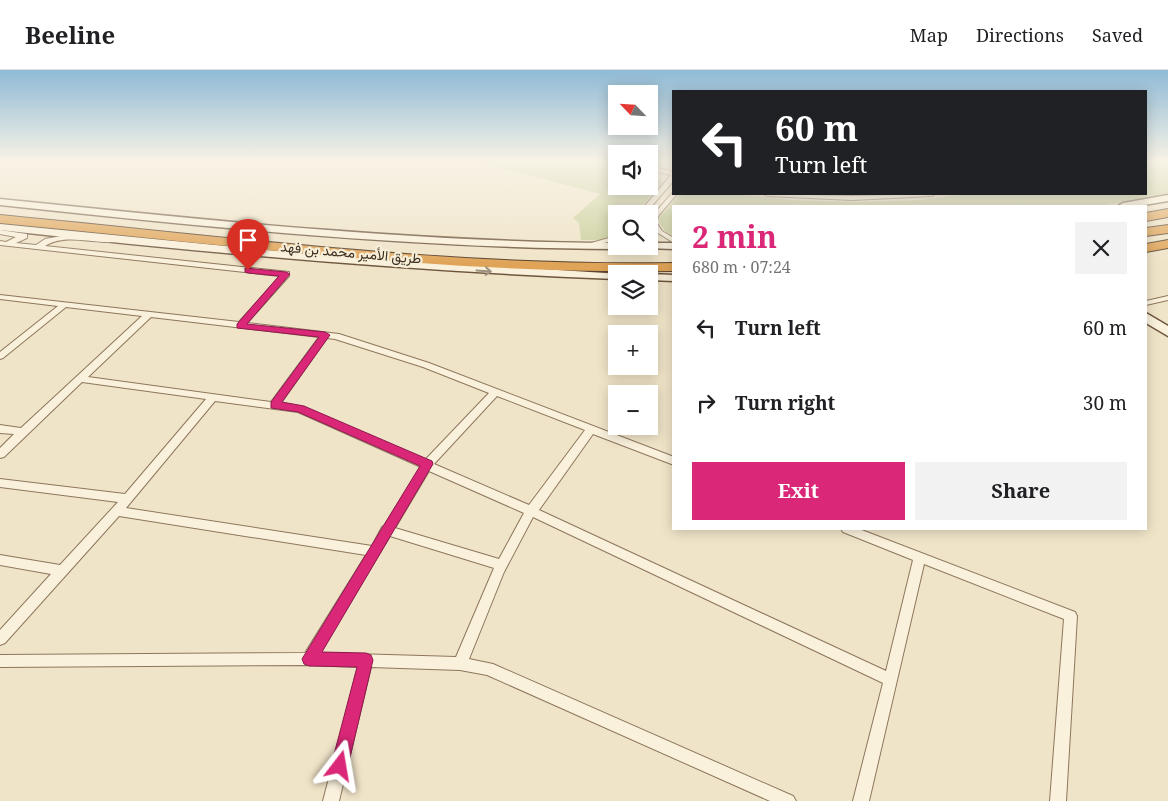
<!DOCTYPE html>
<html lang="en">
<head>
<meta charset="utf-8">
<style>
	body { margin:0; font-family:"Noto Serif",Vazirmatn,serif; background:#f2f2f2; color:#202124; height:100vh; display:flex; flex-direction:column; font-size:19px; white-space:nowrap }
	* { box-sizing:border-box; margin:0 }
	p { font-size:16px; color:#757577 }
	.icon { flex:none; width:28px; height:28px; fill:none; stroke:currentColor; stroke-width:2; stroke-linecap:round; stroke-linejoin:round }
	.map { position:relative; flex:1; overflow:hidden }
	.side { position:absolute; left:672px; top:135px; width:475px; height:325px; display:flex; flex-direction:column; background:#fff; border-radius:0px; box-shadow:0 2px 12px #0003 }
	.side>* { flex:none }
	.top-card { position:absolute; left:672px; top:20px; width:475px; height:105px; border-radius:0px; box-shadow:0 2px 12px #0003; background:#202124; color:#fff; overflow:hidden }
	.needle { width:32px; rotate:295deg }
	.buttons { position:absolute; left:608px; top:15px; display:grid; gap:10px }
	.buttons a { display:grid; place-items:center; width:50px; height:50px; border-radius:0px; background:#fff; box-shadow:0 2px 12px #0003; font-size:25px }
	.pin { position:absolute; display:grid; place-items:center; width:42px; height:42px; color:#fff; margin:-51px -21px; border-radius:50% 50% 50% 0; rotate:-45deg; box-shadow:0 0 5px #0007 }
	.pin .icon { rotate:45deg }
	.me { position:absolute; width:55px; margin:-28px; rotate:14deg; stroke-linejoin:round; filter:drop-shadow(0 0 4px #0008) }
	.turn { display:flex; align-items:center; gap:18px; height:105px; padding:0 20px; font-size:22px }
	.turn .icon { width:65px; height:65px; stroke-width:2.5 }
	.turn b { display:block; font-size:35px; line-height:42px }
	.round { display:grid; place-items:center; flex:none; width:52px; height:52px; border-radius:0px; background:#f2f2f2 }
	.headline { display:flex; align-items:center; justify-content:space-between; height:85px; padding:0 20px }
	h1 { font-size:30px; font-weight:700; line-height:38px; color:#db2777 }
	.primary-button { display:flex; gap:10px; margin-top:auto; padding:10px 20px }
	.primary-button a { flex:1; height:58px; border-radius:0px; background:#db2777; color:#fff; font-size:20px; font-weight:700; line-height:58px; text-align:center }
	.primary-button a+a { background:#f2f2f2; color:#202124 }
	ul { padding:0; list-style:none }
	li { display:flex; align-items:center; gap:15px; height:75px; padding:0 20px }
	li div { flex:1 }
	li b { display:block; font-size:19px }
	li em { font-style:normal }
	header { display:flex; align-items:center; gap:30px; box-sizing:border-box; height:70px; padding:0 25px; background:#fff; border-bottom:1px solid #e0e0e0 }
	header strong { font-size:24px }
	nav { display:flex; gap:28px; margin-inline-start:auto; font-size:18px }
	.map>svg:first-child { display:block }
	.green { fill:#c9cf9b }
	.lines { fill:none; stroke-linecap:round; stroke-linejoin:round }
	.street-casing { stroke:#8d765c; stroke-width:2 }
	.secondary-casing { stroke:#6f573f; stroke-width:3 }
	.highway-casing { stroke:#5b4430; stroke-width:2 }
	.street { fill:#faf1dc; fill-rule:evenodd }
	.secondary { fill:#faf1dc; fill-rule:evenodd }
	.highway { fill:#e0a458; fill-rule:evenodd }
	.oneway { stroke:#9c907e }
	.route { fill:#db2777; stroke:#8e194d }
	.labels { text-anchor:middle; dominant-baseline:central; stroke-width:4.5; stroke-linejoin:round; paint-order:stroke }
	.far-street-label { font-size:14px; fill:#3d2e20; stroke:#f7eed8 }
</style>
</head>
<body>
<header>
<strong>Beeline</strong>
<nav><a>Map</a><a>Directions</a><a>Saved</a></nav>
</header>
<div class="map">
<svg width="1168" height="731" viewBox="0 0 1168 731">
	<rect width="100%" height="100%" fill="#f0e4c8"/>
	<path class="green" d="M 478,92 L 596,92 L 616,99 L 616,116 L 649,116 L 649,108 L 660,110 L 662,113 L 635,144 L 616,144 L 616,165 L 599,170 L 581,170 L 579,153 L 573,148 L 600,124 Z
		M 1146,92 L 1168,92 L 1168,125 L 1101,136 L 674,136 L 674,166 L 665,161 L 659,152 L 661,146 L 680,124 L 733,124 L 791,130 L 855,132 L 920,130 L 967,124 L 1146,124 Z"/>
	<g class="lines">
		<defs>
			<path id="street" d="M 604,92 L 616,93 L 616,97 L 605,93 Z
				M 649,96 L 674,102 L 674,110 L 645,144 L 638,144 L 671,105 L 649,100 Z
				M 674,121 L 674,124 L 677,124 L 659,145 L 656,152 L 662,161 L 674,168 L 674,173 L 658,163 L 650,152 L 654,144 Z
				M 764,124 L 852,126 L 935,124 L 932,126 L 852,130 L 767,126 Z
				M 0,160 L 27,164 L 27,168 L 16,173 L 36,175 L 45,169 L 67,165 L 97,168 L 121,167 L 121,171 C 96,176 67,162 45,176 L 289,202 L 289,206 L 247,253 L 339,264 L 429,293 L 674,387 L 674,395 L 593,364 L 539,440 L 886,601 L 913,490 L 843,462 L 841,459 L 859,459 L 1075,542 L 1077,546 L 1066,731 L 1050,731 L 1064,549 L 924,494 L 869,731 L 853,731 L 883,613 L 533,447 L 504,502 L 469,589 L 493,594 L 793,726 L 796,731 L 770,731 L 487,605 L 460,600 L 371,597 L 339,731 L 323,731 L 358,597 L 309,595 L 0,597 L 0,585 L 305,583 L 366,485 L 119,446 L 5,573 L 0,575 L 0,560 L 51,504 L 0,495 L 0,485 L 60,495 L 118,432 L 0,417 L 0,409 L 125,424 L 206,329 L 82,312 L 4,387 L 0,388 L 0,378 L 14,364 L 0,363 L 0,355 L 21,358 L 142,246 L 66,237 L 3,288 L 0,289 L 0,282 L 58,236 L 0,229 L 0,225 L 239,252 L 280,206 L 0,175 L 0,171 L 6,172 L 16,167 L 0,164 ZM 151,247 L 319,267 L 271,332 L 88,307 ZM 327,268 L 335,269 L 423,297 L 489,323 L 425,390 L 303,337 L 281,333 ZM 497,326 L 585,360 L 529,435 L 434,394 ZM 215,331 L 298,342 L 421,397 L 384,456 L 382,457 L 372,476 L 126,438 ZM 429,401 L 524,443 L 499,489 L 395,458 ZM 390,466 L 494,498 L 456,587 L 320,583 Z
				M 616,166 L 616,170 L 588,177 L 584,175 Z
				M 1168,226 L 1168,230 L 1146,235 L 1146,231 Z"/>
			<path id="secondary" d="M 1168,125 L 1168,131 L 1138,136 L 1118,136 L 1123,133 Z
				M 0,129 C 205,150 410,172 616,173 L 616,176 L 621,176 L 616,179 C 410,178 205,157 0,135 Z
				M 0,154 L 308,184 L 620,204 L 616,204 L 616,209 C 410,201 205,183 0,160 Z
				M 649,173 L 674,173 L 674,179 L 645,178 L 644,176 L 649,176 Z
				M 649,204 L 674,205 L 674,211 L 649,210 Z
				M 1146,243 L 1168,256 L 1168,266 L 1146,253 Z"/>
			<path id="highway" d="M 1168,139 L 1168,147 L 1146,151 L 1146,143 Z
				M 0,145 C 223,166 449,197 674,193 L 674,201 C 449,205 223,174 0,153 Z
				M 1168,155 L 1168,163 L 1146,166 L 1146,158 Z
				M 1168,170 L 1168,178 L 1146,182 L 1146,174 Z"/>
		</defs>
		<use href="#street" class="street-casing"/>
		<use href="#secondary" class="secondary-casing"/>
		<use href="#highway" class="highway-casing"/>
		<use href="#street" class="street"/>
		<use href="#secondary" class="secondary"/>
		<use href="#highway" class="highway"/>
	</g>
	<defs><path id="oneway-shaft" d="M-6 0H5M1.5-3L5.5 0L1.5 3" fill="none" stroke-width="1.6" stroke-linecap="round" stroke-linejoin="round" transform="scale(1.25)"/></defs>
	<use class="oneway" href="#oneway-shaft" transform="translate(484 201) rotate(4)"/>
	<linearGradient id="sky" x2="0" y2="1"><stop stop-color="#8fbad6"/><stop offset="0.47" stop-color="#f8f3e6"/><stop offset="1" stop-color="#f8f3e6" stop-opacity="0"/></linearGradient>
	<rect width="1168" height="194" fill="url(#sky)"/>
	<path class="route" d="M 245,198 L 286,202 L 290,204 L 247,254 L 325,262 L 330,265 L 282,332 L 304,336 L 432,391 L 433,394 L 322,582 L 366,583 L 371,585 L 373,590 L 348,696 L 346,702 L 340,704 L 334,702 L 331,696 L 357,597 L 309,596 L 304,594 L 302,589 L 420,396 L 298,342 L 271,338 L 271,332 L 319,267 L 237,258 L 237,254 L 279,206 L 248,203 L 245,202 Z"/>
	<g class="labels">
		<g class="far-street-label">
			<text transform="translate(351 182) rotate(5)">طريق الأمير محمد بن فهد</text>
		</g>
	</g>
</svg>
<div class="buttons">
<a><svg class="needle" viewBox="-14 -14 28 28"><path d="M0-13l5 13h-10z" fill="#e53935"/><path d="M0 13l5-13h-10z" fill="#757577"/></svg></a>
<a><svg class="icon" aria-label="sound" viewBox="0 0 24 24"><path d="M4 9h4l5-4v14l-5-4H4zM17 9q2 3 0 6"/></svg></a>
<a><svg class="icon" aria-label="search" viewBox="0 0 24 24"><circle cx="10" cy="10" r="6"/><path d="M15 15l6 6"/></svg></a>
<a><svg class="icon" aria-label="layers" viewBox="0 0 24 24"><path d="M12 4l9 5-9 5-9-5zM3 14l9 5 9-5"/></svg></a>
<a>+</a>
<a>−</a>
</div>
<div class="pin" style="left:248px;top:200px;background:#d93025"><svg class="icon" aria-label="arrive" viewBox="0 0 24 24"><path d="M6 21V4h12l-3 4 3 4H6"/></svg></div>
<svg class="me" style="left:340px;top:696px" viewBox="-20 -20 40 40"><path d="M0-17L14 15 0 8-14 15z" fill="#db2777" stroke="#fff" stroke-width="4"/></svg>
<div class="top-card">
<div class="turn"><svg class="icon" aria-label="left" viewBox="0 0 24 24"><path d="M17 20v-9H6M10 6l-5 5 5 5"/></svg><div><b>60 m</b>Turn left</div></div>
</div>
<section class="side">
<div class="headline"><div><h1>2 min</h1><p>680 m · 07:24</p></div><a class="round"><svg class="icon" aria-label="close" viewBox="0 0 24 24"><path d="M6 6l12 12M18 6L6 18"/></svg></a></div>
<ul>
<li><svg class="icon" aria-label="left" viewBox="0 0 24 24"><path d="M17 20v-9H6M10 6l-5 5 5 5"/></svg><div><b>Turn left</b></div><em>60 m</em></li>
<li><svg class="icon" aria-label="right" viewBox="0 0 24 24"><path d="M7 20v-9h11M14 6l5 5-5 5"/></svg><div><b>Turn right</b></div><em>30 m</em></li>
</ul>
<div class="primary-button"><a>Exit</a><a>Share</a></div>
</section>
</div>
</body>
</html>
